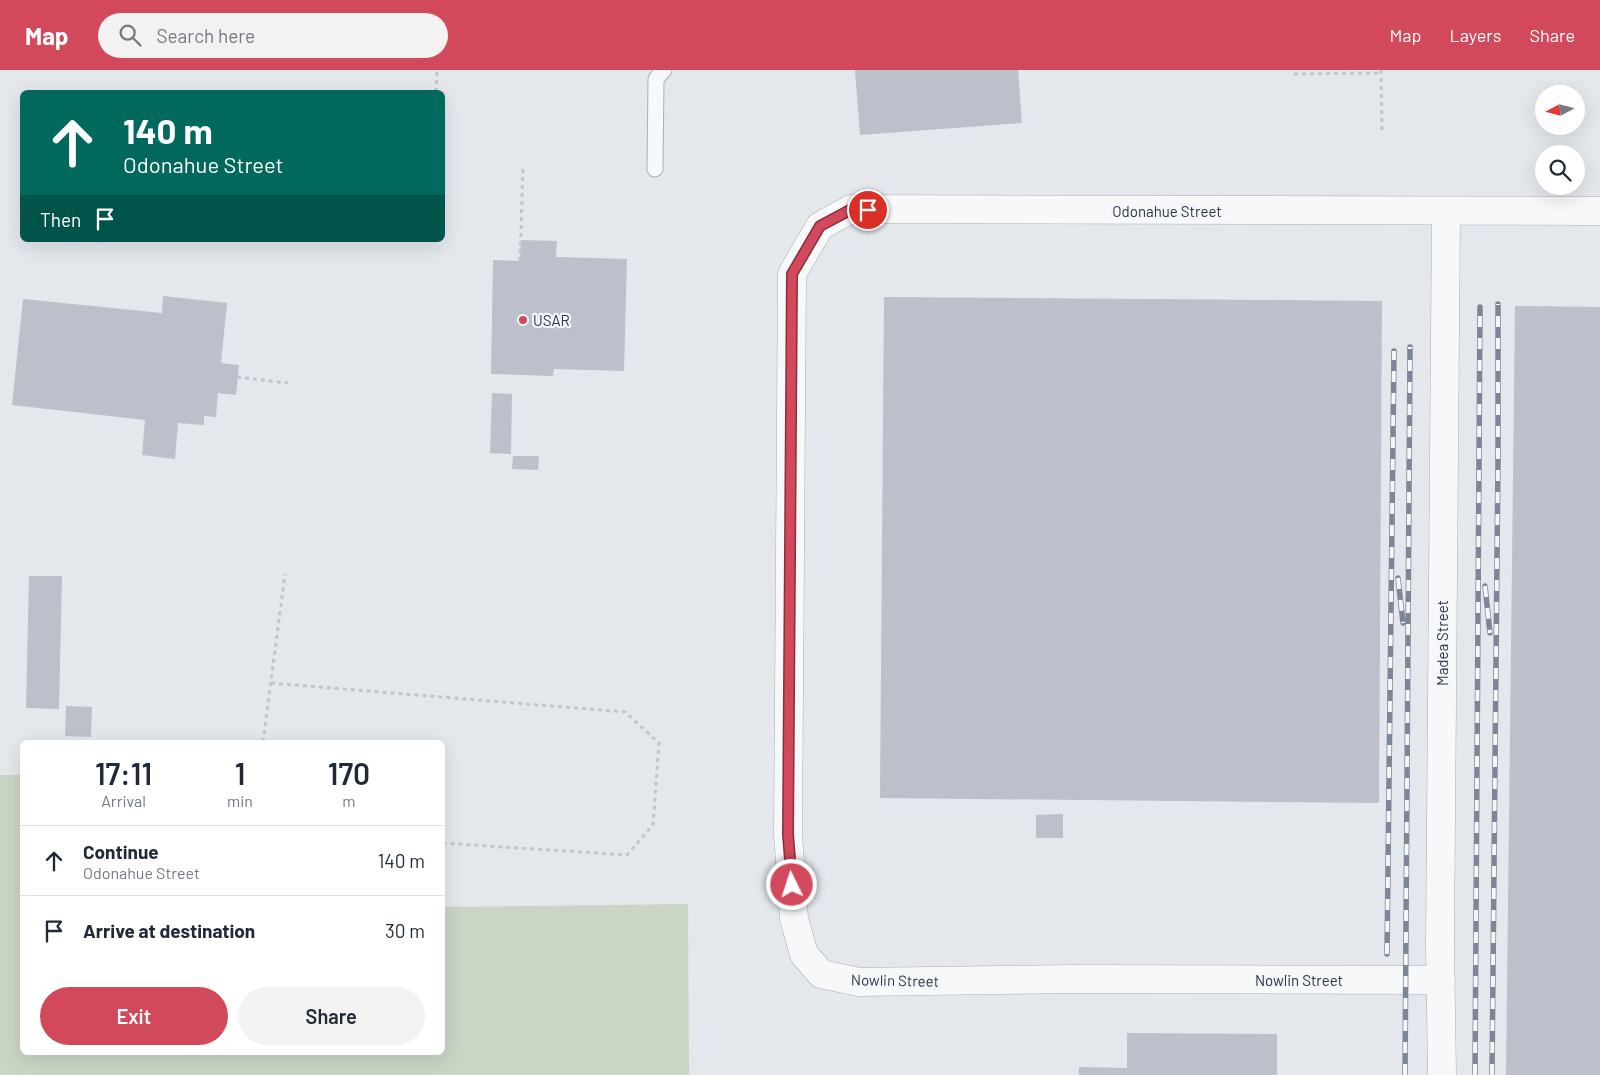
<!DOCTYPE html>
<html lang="en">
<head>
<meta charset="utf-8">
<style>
	body { margin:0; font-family:Barlow,sans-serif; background:#f2f2f3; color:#1f2937; height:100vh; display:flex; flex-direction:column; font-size:19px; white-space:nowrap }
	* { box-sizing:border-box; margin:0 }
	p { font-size:16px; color:#747a83 }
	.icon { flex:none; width:28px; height:28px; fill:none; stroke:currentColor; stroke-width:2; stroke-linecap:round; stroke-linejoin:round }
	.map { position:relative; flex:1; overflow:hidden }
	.drawer { position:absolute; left:20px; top:670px; width:425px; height:315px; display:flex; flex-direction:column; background:#fff; border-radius:8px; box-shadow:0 5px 20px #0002 }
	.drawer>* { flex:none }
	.guide { position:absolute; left:20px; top:20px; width:425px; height:152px; border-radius:8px; box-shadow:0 5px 20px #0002; background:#00695c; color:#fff; overflow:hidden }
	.needle { width:32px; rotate:263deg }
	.controls { position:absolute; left:1535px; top:15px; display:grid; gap:10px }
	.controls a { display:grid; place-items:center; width:50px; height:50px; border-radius:50%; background:#fff; box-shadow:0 5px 20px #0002; font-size:25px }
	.pin { position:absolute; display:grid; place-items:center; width:42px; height:42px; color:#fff; margin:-21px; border:2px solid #fff; border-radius:50%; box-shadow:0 1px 5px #0007 }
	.me { position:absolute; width:55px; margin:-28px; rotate:356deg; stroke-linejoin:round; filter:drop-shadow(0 0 4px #0008) }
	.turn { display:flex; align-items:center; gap:18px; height:105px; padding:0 20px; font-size:22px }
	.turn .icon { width:65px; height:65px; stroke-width:2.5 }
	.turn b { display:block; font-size:35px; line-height:42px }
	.then { display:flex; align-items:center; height:48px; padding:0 20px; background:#0003; gap:10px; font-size:19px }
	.eta { display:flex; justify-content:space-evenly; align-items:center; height:85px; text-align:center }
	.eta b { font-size:30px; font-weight:600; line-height:35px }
	.button { display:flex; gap:10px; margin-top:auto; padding:10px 20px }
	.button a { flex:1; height:58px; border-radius:30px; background:#d1495b; color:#fff; font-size:20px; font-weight:600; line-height:58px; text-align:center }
	.button a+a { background:#f2f2f3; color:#1f2937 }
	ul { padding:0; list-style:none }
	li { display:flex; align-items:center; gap:15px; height:70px; padding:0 20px; border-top:1px solid #e0e1e3 }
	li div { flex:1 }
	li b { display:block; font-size:19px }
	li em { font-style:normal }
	header { display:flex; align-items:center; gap:30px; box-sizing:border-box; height:70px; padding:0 25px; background:#d1495b; color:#fff }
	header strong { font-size:24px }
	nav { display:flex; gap:28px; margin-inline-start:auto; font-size:18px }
	.search { width:350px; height:45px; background:#f2f2f3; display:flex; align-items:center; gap:12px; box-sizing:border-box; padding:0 18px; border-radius:28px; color:#747a83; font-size:19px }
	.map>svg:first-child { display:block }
	.green { fill:#c9d6c5 }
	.building { fill:#bbc0ca }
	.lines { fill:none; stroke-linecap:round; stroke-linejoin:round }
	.lane-casing { stroke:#a9aeb7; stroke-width:17 }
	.street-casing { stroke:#a9aeb7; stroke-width:29 }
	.path { stroke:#c2c5cb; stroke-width:3; stroke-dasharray:4 4; stroke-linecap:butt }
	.lane { stroke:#f7f8fa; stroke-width:15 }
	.street { stroke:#f7f8fa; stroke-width:28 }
	.rail-casing { stroke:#7d8696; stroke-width:5.5 }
	.rail { stroke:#f4f6f9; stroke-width:4; stroke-dasharray:11; stroke-linecap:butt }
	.route-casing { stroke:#882f3b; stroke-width:12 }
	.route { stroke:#d1495b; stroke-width:9 }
	.poi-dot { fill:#d1495b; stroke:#f4f6f9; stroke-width:2 }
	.labels { text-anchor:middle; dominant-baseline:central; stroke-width:4.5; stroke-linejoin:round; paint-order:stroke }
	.street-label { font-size:15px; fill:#2b3445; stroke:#f4f6f9 }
	.poi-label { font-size:15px; fill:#2b3445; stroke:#f4f6f9; text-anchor:start }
</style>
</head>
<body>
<header>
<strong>Map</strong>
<div class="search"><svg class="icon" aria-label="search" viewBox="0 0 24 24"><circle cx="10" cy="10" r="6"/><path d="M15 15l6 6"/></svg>Search here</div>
<nav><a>Map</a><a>Layers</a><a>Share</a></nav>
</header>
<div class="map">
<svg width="1600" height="1005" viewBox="0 0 1600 1005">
	<rect width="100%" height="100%" fill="#e4e7ec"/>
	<path class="green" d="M 0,705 L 22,705 L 22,982 L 442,982 L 443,837 L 688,834 L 689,1005 L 0,1005 Z"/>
	<path class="building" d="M 855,0 L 1018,0 L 1022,53 L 860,65 Z
		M 521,170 L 557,171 L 556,187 L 627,189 L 624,301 L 554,299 L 553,306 L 491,304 L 493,190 L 520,191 Z
		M 163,226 L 227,233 L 221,293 L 239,295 L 236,325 L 218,323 L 216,347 L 204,346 L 204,355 L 178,353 L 175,389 L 142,385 L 145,350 L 12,335 L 23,229 L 162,243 Z
		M 884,227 L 1382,231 L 1379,733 L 880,728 Z
		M 1515,236 L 1600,237 L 1600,1005 L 1506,1005 Z
		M 492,323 L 512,324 L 511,384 L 490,383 Z
		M 513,386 L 539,386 L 538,400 L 512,399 Z
		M 29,506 L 62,506 L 59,639 L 26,638 Z
		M 66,636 L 92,637 L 91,667 L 65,666 Z
		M 1063,744 L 1063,768 L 1036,768 L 1036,745 Z
		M 1127,963 L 1277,964 L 1277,1005 L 1079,1005 L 1079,997 L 1127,998 Z"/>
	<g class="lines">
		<defs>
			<path id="lane" d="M 655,99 L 656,9 L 664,0"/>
			<path id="street" d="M 1441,910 L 1076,909 L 859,912 L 821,904 L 804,884 L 794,849 L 788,764 L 792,204 L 820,156 L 851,139 L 1600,141
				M 1442,1005 L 1440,874 L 1446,141"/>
		</defs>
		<use href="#lane" class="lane-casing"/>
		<use href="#street" class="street-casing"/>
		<path class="path" d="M 1381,0 L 1382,62
			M 1294,4 L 1381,3
			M 436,22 L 437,0
			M 520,191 L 523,98
			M 237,307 L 288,313
			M 271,613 L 625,642 L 659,673 L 653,755 L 627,785 L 442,773
			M 263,672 L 285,504"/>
		<use href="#lane" class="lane"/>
		<use href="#street" class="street"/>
		<defs>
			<path id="rail" d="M 1398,508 L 1403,553
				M 1485,516 L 1490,563
				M 1387,884 L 1394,281
				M 1405,1005 L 1410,277
				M 1475,1005 L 1480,237
				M 1492,1005 L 1498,387 L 1498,234"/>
		</defs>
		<use href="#rail" class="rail-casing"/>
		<use href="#rail" class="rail"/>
	</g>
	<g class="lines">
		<defs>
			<path id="route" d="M 792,815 L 788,764 L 792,204 L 820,156 L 850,140 L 868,140"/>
		</defs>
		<use href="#route" class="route-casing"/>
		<use href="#route" class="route"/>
	</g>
	<circle class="poi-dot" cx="523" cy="250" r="5"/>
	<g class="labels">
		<g class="street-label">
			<text x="1167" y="141">Odonahue Street</text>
			<text transform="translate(1442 573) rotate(-90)">Madea Street</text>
			<text transform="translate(895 910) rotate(1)">Nowlin Street</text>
			<text x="1299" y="910">Nowlin Street</text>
		</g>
		<g class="poi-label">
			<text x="533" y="250">USAR</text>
		</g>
	</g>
</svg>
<div class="controls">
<a><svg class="needle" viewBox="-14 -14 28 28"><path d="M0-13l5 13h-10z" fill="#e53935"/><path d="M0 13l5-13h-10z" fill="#747a83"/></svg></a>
<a><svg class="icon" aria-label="search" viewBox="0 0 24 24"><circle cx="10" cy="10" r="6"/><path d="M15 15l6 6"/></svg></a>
</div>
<div class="pin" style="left:868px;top:140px;background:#d93025"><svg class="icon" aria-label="arrive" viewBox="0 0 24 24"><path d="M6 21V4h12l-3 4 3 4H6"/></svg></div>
<svg class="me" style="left:792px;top:815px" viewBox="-20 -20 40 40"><circle r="17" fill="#d1495b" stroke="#fff" stroke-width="3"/><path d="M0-11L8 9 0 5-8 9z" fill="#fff"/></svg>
<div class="guide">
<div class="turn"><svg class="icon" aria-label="ahead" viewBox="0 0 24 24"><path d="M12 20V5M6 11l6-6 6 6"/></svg><div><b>140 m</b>Odonahue Street</div></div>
<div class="then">Then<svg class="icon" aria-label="arrive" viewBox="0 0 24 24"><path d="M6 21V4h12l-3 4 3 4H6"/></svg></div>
</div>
<section class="drawer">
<div class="eta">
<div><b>17:11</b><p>Arrival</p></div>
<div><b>1</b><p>min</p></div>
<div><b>170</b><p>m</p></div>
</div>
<ul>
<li><svg class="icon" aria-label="ahead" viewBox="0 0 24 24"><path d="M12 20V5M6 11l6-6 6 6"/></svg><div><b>Continue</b><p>Odonahue Street</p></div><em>140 m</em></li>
<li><svg class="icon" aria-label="arrive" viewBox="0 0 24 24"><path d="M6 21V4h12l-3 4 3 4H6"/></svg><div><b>Arrive at destination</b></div><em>30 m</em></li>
</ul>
<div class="button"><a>Exit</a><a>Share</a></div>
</section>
</div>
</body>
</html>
